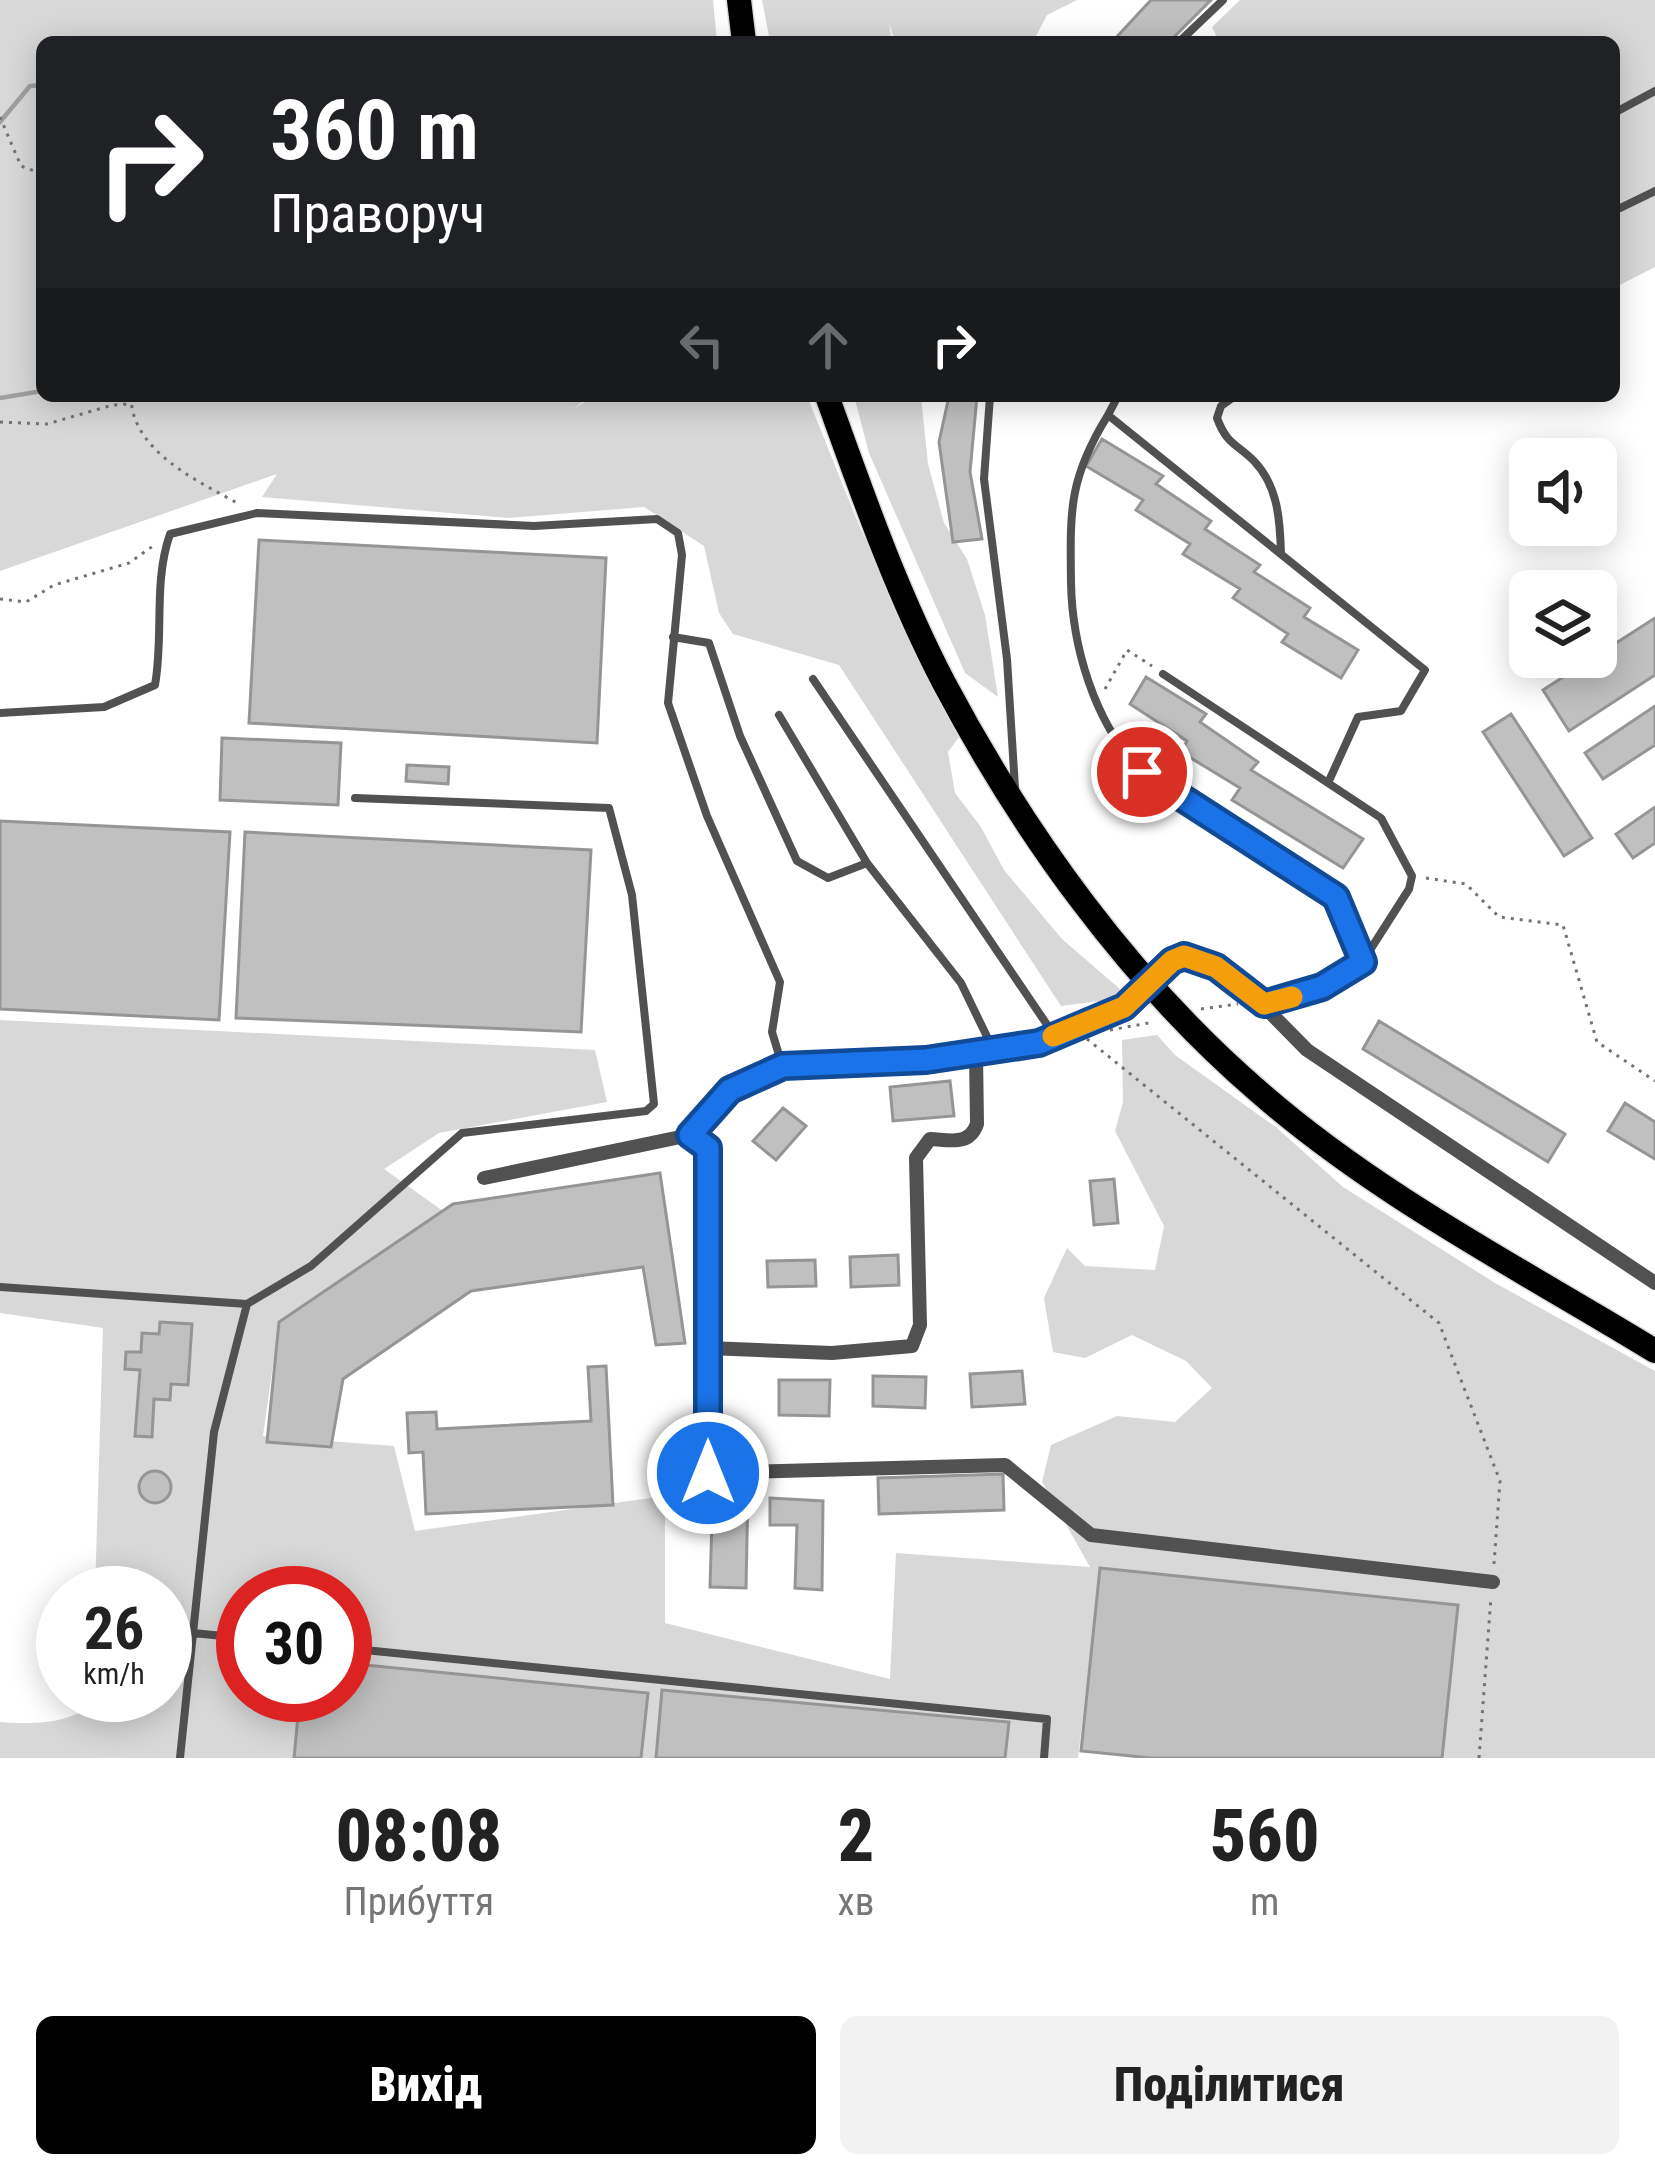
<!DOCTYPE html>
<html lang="uk">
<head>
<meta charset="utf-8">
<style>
	body { margin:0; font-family:"Roboto Condensed",sans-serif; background:#f2f2f2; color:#222; height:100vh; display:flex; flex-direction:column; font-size:45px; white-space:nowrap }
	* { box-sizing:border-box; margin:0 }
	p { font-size:39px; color:#767676 }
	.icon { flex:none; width:66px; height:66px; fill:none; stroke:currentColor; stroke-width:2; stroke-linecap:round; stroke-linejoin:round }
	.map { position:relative; height:1758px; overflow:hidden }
	.details { display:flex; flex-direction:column; background:#fff; flex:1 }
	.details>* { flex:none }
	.hud { position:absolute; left:36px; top:36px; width:1584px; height:366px; border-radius:18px; box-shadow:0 6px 30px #0003; background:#202124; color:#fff; overflow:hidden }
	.fabs { position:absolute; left:1509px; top:438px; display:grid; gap:24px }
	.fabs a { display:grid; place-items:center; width:108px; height:108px; border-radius:18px; background:#fff; box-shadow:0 6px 30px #0003; font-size:60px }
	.speed { position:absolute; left:36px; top:1566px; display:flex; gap:24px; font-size:60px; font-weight:700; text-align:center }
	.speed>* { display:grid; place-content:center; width:156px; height:156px; border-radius:50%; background:#fff; box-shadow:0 6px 30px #0003; line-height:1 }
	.speed small { font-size:30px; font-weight:400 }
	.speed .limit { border:18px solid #d22; background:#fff; color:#111 }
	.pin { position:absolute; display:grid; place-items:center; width:102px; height:102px; color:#fff; margin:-51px; border:6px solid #fff; border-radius:50%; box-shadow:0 3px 12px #0007 }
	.me { position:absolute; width:132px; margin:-66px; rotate:0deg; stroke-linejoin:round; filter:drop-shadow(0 0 9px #0008) }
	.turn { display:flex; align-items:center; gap:42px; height:252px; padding:0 36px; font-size:54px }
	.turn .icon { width:156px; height:156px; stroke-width:2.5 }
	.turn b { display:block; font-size:84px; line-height:102px }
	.lanes { display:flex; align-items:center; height:114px; padding:0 36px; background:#0003; justify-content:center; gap:60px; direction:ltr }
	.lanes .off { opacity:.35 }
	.eta { display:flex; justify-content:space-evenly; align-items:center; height:204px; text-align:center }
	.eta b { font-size:72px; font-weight:800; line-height:84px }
	.cta { display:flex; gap:24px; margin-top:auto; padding:24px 36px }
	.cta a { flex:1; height:138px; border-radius:18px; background:#000; color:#fff; font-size:48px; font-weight:800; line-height:138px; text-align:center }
	.cta a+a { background:#f2f2f2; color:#222 }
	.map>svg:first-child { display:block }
	.green { fill:#d8d8d8; fill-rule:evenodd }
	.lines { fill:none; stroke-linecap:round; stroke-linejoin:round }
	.stream { stroke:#9f9f9f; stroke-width:4.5 }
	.building { fill:#c0c0c0; stroke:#959595; stroke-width:3 }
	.trunk-casing { stroke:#dbdbdb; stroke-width:27 }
	.path { stroke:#737373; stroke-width:3; stroke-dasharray:3 6; stroke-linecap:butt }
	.service { stroke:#515151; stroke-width:8 }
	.minor { stroke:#515151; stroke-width:14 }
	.trunk { stroke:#000; stroke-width:24 }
	.route-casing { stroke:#114b97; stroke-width:30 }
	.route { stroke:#1a73e8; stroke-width:21 }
	.slow { stroke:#f59e0b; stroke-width:21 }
</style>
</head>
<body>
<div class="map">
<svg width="1655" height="1758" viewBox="0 0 1655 1758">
	<rect width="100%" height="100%" fill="#fff"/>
	<path class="green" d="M 0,0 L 713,0 L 717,42 L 42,42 L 42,396 L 589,396 L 574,409 L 594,396 L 807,396 L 861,530 L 962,733 L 948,752 L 955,793 L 981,827 L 1004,870 L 1062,939 L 1121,990 L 1107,1000 L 1061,1006 L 839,665 L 733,634 L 719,613 L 704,546 L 644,507 L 509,518 L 262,497 L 277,474 L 0,571 Z
		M 762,0 L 1077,0 L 1047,15 L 1033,42 L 895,42 L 889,23 L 892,42 L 770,42 Z
		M 1240,0 L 1655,0 L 1655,267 L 1614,288 L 1614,42 L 1219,42 L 1212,27 Z
		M 854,396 L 921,396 L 928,464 L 944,523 L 967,559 L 985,615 L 998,697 L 965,673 L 869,453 Z
		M 0,1020 L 595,1050 L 607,1102 L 439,1133 L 384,1169 L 443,1211 L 279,1322 L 263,1436 L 394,1446 L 415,1531 L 665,1496 L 665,1623 L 890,1679 L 896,1553 L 1090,1567 L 1042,1482 L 1051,1445 L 1117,1416 L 1175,1422 L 1212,1388 L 1186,1361 L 1132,1335 L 1085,1358 L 1053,1352 L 1044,1298 L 1067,1248 L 1085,1266 L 1155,1270 L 1164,1226 L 1115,1131 L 1123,1102 L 1122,1040 L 1157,1035 L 1175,1055 L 1277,1128 L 1343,1187 L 1495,1283 L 1655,1371 L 1655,1758 L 1442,1758 L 1457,1605 L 1100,1568 L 1078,1758 L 0,1758 L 0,1722 C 33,1725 81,1724 100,1695 L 165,1695 L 165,1593 L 95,1593 L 103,1328 L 0,1313 ZM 243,1593 L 345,1593 L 345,1695 L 243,1695 Z"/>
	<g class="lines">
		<path class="stream" d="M 0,122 L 30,86 L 42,85
			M 0,398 L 42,391"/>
	</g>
	<path class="building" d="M 1151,0 L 1211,0 L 1169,42 L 1112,42 Z
		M 949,396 L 977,396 L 970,472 L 982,539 L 953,542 L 939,442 Z
		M 1102,439 L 1163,476 L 1156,484 L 1211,521 L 1205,529 L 1260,565 L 1254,572 L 1310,608 L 1304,617 L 1358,650 L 1341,678 L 1282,642 L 1288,634 L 1233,598 L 1240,589 L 1183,554 L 1190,544 L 1136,510 L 1143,500 L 1086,466 Z
		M 259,540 L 606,558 L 597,743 L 249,723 Z
		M 1655,618 L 1655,675 L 1569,731 L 1543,690 Z
		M 1146,677 L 1206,714 L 1200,722 L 1258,762 L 1251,770 L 1363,839 L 1343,868 L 1232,800 L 1240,788 L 1181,752 L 1187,741 L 1130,704 Z
		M 1655,706 L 1655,745 L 1603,779 L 1585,753 Z
		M 1511,714 L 1592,838 L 1564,856 L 1483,732 Z
		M 222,738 L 341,743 L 338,805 L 220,800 Z
		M 407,765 L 449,767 L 448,784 L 406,781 Z
		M 1655,807 L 1655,843 L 1633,858 L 1616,834 Z
		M 0,821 L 230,832 L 219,1020 L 0,1009 Z
		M 245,832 L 591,850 L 581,1032 L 236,1018 Z
		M 1379,1021 L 1565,1134 L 1548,1162 L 1363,1049 Z
		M 950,1081 L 954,1116 L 893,1121 L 890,1087 Z
		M 1625,1103 L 1655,1122 L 1655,1159 L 1608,1131 Z
		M 783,1108 L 806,1126 L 776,1160 L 753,1141 Z
		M 660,1173 L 685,1343 L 656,1345 L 643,1267 L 471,1291 L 343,1379 L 331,1447 L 267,1442 L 279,1322 L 453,1204 Z
		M 1114,1179 L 1118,1223 L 1094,1225 L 1090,1181 Z
		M 898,1255 L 899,1285 L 851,1287 L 850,1257 Z
		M 815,1260 L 816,1286 L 768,1287 L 767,1261 Z
		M 160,1322 L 192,1324 L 188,1385 L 171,1384 L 170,1400 L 154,1399 L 152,1437 L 135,1436 L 140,1370 L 125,1369 L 126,1352 L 141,1352 L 142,1333 L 159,1334 Z
		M 606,1366 L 613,1505 L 426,1514 L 423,1452 L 409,1453 L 407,1413 L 436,1412 L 437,1429 L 591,1421 L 588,1367 Z
		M 1022,1371 L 1025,1404 L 972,1407 L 970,1374 Z
		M 873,1376 L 926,1377 L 925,1408 L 873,1406 Z
		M 779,1380 L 830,1380 L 829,1416 L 779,1415 Z
		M139 1487a16 16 0 1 1 32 0a16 16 0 1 1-32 0Z
		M 1003,1474 L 1004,1510 L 879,1514 L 878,1478 Z
		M 713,1487 L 748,1488 L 746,1588 L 710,1587 Z
		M 770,1498 L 823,1501 L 822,1590 L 795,1588 L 797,1525 L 770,1525 Z
		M 1100,1568 L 1458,1605 L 1442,1758 L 1151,1758 L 1081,1751 Z
		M 345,1663 L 648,1693 L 641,1758 L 294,1758 L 300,1695 L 345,1695 Z
		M 662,1690 L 1009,1722 L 1005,1758 L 656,1758 Z"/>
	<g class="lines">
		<defs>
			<path id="trunk" d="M 739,0 L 744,42
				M 827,396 C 862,493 896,591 944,683 C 1024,834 1129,980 1259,1092 C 1378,1196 1521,1269 1655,1351"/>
		</defs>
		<use href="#trunk" class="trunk-casing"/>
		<path class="path" d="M 0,117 L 21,166 L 37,172 L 42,182
			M 131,396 C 131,451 198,481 239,504
			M 0,422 L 47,424 L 113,405 L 129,404
			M 0,599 L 26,602 L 54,585 L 129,563 L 153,546
			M 1105,689 L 1127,650 L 1152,666
			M 1426,878 L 1466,884 L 1499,917 L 1563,925 L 1597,1042 L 1655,1081
			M 1201,1009 L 1238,1004
			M 1110,1030 L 1154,1022
			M 1087,1039 L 1439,1323 L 1500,1481 L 1494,1564
			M 1479,1758 L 1491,1597"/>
		<path class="service" d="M 1179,42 L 1223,0
			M 1614,113 L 1655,91
			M 1614,211 L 1655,191
			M 990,396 L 984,479 L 1007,659 L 1015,788
			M 1118,396 L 1108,415 L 1425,670 L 1401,711 L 1358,717 L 1328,783 L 1163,674
			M 1235,396 L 1221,406 L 1217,418 C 1227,445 1236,443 1254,461 C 1278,486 1280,520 1281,553
			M 1108,415 C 1069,478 1070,509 1071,582 C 1072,646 1094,721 1139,769 C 1165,796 1236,833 1270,855 C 1290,868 1325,883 1338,902 C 1349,920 1355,942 1363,962 L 1322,987 L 1264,1003
			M 673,637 L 709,643 L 740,736 L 797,861 L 828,878 L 867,863 L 779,715
			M 813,679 L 1054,1035
			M 0,713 L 104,707 L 155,685 C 164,634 153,583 170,534 L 257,513 L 534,526 L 657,519 L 678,533 L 682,555 L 668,703 L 707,816 L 780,982 L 772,1032 L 782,1065
			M 1328,783 L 1381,818 L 1412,876 L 1409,889 L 1363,961
			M 867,863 L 961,983 L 993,1049
			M 0,1287 L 247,1304
			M 193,1633 L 243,1638
			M 345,1648 L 1047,1719 L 1044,1758
			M 180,1758 L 214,1432 L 247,1304 L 311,1266 L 462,1133 L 646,1111 L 654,1104 L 632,895 L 609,808 L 355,798"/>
		<path class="minor" d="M 690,1135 L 708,1148 L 708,1473 L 1005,1465 L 1091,1535 L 1493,1582
			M 484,1178 L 690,1135 L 730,1091 L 783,1066 L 927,1060 L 1039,1043 L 1124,1007 L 1172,961 L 1185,957 L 1216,967 L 1238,980 L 1307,1050 L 1655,1283
			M 708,1348 L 832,1353 L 912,1346 L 920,1325 L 916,1158 L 930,1139 C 951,1140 969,1146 977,1124 L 976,1053"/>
		<use href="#trunk" class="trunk"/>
	</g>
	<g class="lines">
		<defs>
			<path id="route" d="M 708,1473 L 708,1148 L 690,1135 L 730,1090 L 783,1066 L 926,1060 L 1039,1043 L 1124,1007 L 1172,961 L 1184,956 L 1216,967 L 1264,1004 L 1322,987 L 1363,962 L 1336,897 L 1142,772"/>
		</defs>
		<use href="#route" class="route-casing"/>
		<use href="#route" class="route"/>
		<path class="slow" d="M 1053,1036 L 1124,1007 L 1172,961 L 1184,956 L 1216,967 L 1264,1004 L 1292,997"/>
	</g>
</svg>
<div class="fabs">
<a><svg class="icon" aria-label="sound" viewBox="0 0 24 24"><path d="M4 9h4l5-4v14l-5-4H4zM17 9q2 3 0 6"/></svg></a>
<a><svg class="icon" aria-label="layers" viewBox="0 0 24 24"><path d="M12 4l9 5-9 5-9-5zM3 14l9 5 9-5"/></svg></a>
</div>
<div class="speed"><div>26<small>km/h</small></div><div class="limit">30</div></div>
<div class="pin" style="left:1142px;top:772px;background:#d93025"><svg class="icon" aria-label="arrive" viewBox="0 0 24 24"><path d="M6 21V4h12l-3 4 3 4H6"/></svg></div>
<svg class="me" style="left:708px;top:1473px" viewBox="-20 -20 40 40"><circle r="17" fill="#1a73e8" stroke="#fff" stroke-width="3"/><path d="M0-11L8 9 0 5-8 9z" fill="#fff"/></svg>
<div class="hud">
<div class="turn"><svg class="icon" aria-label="right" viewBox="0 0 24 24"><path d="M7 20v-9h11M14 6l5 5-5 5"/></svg><div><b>360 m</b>Праворуч</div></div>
<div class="lanes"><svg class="icon off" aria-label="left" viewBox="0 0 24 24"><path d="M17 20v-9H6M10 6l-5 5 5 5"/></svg><svg class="icon off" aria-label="ahead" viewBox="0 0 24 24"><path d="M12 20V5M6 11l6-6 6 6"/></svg><svg class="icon" aria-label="right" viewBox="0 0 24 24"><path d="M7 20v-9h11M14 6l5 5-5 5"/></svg></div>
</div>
</div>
<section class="details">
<div class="eta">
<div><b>08:08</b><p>Прибуття</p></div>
<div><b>2</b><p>хв</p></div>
<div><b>560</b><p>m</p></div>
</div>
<div class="cta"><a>Вихід</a><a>Поділитися</a></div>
</section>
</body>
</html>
